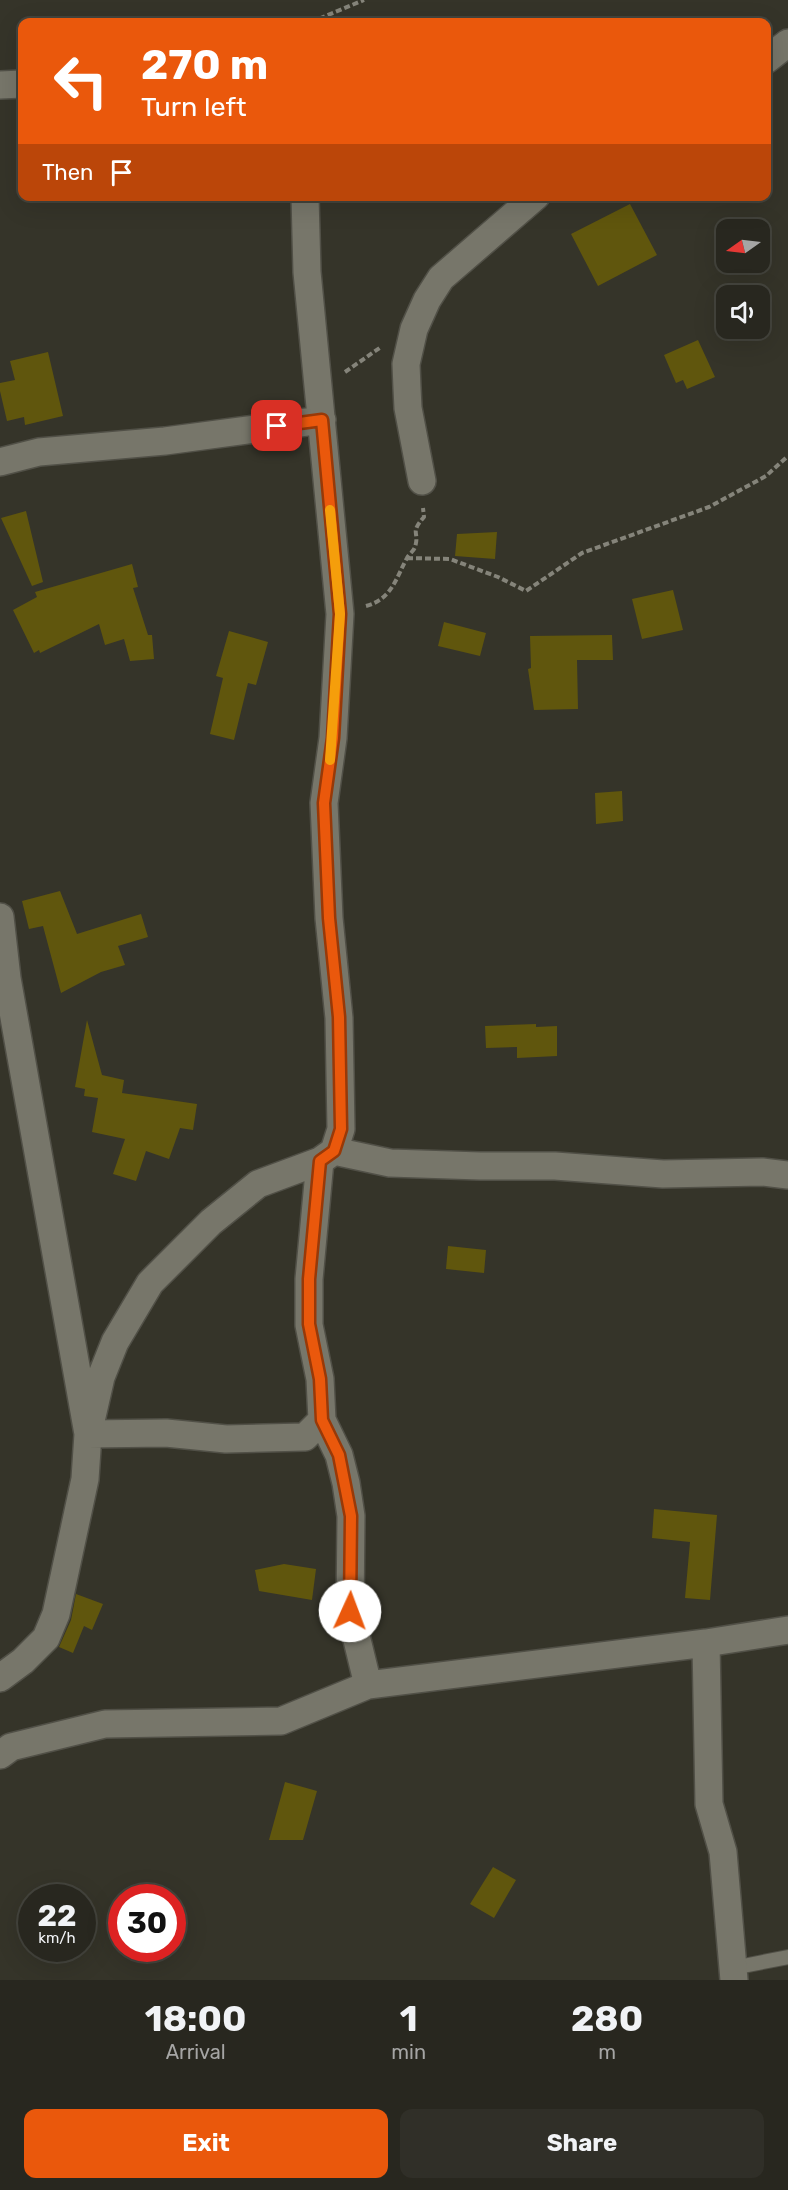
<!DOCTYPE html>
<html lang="en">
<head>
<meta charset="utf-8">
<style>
	body { margin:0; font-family:Rubik,sans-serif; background:#302f28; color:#f1f3f6; height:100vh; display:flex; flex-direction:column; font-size:22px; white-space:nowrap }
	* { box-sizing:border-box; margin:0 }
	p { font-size:20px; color:#a5a5a4 }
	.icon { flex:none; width:33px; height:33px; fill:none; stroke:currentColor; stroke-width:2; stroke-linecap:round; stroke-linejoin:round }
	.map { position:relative; height:1980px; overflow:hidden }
	.details { display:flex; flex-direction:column; background:#28271f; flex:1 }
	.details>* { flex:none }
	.top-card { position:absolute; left:18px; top:18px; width:753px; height:183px; border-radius:12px; box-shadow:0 6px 24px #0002,0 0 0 2px #44443d; background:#ea580c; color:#fff; overflow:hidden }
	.needle { width:39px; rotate:256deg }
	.buttons { position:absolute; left:716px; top:219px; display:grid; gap:12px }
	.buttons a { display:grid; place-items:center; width:54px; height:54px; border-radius:12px; background:#28271f; box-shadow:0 6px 24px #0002,0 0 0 2px #44443d; font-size:30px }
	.speed { position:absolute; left:18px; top:1884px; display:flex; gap:12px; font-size:30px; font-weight:700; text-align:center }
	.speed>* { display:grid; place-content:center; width:78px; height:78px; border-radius:50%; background:#28271f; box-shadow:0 6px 24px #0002,0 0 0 2px #44443d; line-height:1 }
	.speed small { font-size:15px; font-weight:400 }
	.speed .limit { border:9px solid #d22; background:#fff; color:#111 }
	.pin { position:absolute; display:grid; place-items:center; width:51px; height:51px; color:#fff; margin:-26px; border-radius:12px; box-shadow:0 3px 9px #0006 }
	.me { position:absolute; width:66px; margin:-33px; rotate:2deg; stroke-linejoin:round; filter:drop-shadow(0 0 4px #0008) }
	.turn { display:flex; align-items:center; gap:21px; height:126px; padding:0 24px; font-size:27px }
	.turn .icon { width:78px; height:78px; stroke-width:2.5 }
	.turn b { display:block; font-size:42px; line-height:51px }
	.then { display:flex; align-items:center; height:57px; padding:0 24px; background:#0003; gap:12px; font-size:22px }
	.eta { display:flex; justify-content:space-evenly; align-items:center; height:102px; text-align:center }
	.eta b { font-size:36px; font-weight:700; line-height:42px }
	.button { display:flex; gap:12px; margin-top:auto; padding:12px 24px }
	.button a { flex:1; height:69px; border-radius:12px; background:#ea580c; color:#fff; font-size:24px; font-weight:700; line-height:69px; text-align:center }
	.button a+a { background:#302f28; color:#f1f3f6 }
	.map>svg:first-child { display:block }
	.building { fill:#60560d }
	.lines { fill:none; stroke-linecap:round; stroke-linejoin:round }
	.service-casing { stroke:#515047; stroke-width:16 }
	.minor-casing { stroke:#515047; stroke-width:30 }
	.path { stroke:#85847a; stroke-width:4; stroke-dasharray:6 3; stroke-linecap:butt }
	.service { stroke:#77766a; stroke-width:14 }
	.minor { stroke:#77766a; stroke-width:27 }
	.route-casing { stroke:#983908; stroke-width:15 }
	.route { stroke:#ea580c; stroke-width:10 }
	.slow { stroke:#f59e0b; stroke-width:10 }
</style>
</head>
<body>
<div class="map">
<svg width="788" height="1980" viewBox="0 0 788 1980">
	<rect width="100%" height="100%" fill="#353429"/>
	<path class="building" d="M 630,204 L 657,255 L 598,286 L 571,234 Z
		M 698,340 L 715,377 L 687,389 L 683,380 L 676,383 L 664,355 Z
		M 48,352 L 63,416 L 25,425 L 24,417 L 7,421 L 0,391 L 0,383 L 15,380 L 10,361 Z
		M 26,511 L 43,582 L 32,586 L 1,518 Z
		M 497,532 L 495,559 L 455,556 L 457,534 Z
		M 132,564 L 138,587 L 133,588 L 148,635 L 152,635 L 154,659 L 130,661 L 124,639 L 105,645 L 99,624 L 40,653 L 39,650 L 34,653 L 13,610 L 37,597 L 35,592 Z
		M 673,590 L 683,630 L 642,639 L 632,599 Z
		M 444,622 L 486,633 L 480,656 L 438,646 Z
		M 229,631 L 268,642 L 256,685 L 248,683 L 234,740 L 210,734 L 223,678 L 216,676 Z
		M 612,635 L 613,660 L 577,660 L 578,709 L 534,710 L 528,669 L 531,668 L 530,636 Z
		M 622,791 L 623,821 L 596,824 L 595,793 Z
		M 60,891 L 77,934 L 141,914 L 148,937 L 118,946 L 125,965 L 101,972 L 61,993 L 43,926 L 29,929 L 22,901 Z
		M 87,1020 L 102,1075 L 124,1080 L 122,1093 L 197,1104 L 193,1130 L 180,1128 L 169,1159 L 146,1151 L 136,1181 L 113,1174 L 125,1139 L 92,1132 L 98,1098 L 84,1096 L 85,1089 L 75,1087 Z
		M 536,1024 L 536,1027 L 557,1026 L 557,1056 L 517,1058 L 517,1047 L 486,1048 L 485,1026 Z
		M 448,1246 L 486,1250 L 484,1273 L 446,1269 Z
		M 654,1509 L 717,1515 L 710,1600 L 685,1598 L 690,1542 L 652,1538 Z
		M 284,1564 L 316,1569 L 312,1600 L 259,1591 L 255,1570 Z
		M 76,1594 L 103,1604 L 92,1630 L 84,1626 L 73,1653 L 59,1647 L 71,1620 Z
		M 285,1782 L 317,1791 L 303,1840 L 269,1840 Z
		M 493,1867 L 516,1880 L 494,1918 L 470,1904 Z"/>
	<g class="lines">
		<defs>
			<path id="service" d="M 733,1968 L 788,1957"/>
			<path id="minor" d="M 766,60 L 788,43
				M 0,85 L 22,84
				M 0,462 L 39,452 L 165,441 L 322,420
				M 422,481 L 408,408 L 407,388 L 406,364 L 414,329 L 427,300 L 441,278 L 536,196
				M 0,917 L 7,978 L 88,1434 L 166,1433 L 226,1439 L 305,1437 L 322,1420 L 320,1379 L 309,1325 L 309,1279 L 320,1161
				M 334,1151 L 390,1163 L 480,1166 L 555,1166 L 663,1174 L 762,1172 L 788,1175
				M 322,1420 L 339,1455 L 346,1483 L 351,1516 L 350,1611 L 368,1685
				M 706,1643 L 709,1804 L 723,1852 L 734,1980
				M 0,1678 L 23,1661 L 46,1638 L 56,1614 L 85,1479 L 88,1434 L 101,1377 L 115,1342 L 150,1283 L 211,1222 L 258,1184 L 320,1161 L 334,1151 L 341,1129 L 339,1018 L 329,918 L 324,803 L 333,738 L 340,614 L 307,272 L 305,196
				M 0,1755 L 11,1747 L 105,1724 L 281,1721 L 368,1685 L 706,1643 L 788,1630"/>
		</defs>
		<use href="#service" class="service-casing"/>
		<use href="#minor" class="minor-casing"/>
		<path class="path" d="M 311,22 L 364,0
			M 345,372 L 381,347
			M 407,558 L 450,559 L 498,577 L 526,591 L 582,553 L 709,507 L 766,476 L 788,456
			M 366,606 C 392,599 396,578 407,558 C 409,554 414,551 415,547 C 420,531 409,534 424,517 L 423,508"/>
		<use href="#service" class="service"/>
		<use href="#minor" class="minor"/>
	</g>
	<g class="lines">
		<defs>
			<path id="route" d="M 277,426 L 322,420 L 340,614 L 333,738 L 324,803 L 329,918 L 339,1017 L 341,1129 L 334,1151 L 320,1161 L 309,1279 L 309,1324 L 320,1379 L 322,1420 L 339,1455 L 351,1516 L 350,1611"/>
		</defs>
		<use href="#route" class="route-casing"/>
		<use href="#route" class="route"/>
		<path class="slow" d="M 330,760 L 340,614 L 330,510"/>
	</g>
</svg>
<div class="buttons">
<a><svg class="needle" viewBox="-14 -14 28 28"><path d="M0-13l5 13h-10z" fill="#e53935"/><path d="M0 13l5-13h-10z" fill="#a5a5a4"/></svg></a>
<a><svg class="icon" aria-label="sound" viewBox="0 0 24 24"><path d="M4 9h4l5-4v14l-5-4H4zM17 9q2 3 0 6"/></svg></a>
</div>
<div class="speed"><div>22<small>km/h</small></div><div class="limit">30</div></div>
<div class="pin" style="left:277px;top:426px;background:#d93025"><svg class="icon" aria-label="arrive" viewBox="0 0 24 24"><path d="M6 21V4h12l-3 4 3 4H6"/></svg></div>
<svg class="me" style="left:350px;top:1611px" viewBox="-20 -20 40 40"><circle r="19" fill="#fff"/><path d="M0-13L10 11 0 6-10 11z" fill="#ea580c"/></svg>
<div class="top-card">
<div class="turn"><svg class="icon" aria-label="left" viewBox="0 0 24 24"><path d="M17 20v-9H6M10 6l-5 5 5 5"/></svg><div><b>270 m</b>Turn left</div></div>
<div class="then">Then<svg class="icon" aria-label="arrive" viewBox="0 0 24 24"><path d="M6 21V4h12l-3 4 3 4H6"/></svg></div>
</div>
</div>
<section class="details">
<div class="eta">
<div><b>18:00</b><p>Arrival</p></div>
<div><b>1</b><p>min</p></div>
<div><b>280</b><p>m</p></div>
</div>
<div class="button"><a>Exit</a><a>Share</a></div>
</section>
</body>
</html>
